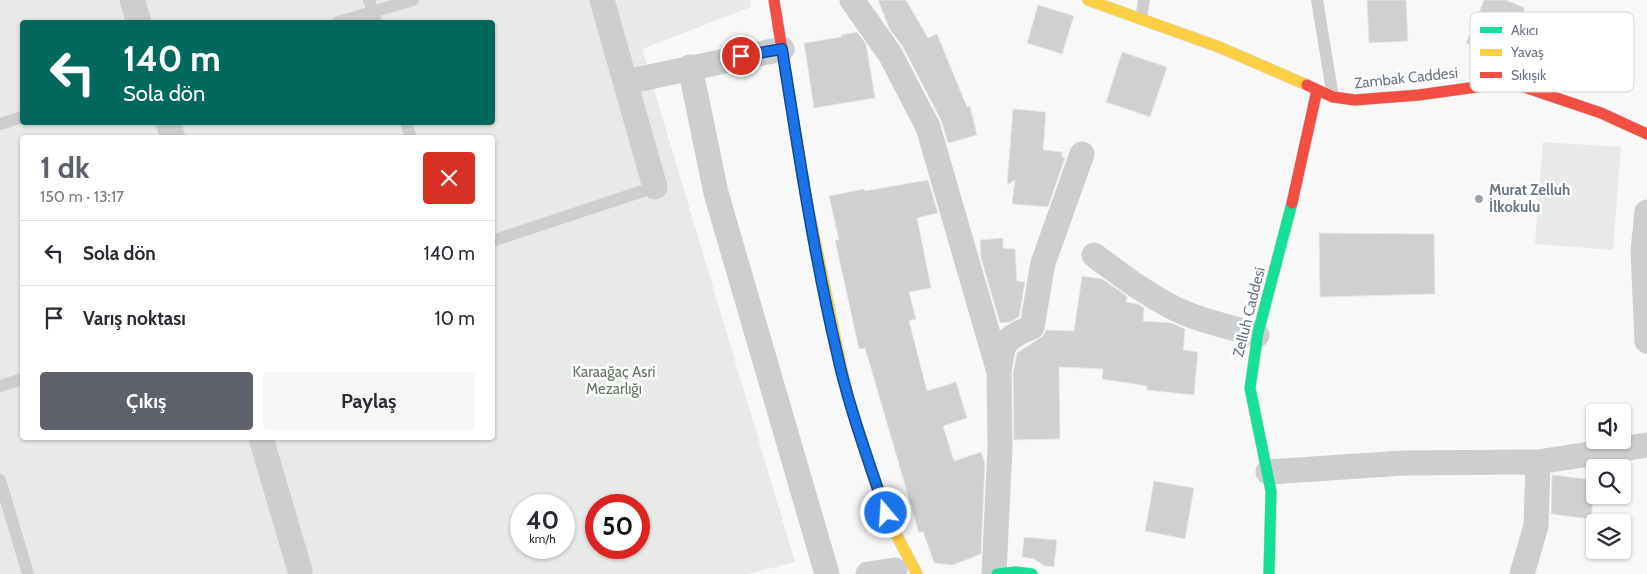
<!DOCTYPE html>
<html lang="tr">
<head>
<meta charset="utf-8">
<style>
	body { margin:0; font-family:Cabin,sans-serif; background:#f7f7f7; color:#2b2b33; height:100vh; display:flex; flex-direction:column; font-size:19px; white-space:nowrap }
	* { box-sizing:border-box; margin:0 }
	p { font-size:16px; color:#7c7c81 }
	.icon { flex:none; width:28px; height:28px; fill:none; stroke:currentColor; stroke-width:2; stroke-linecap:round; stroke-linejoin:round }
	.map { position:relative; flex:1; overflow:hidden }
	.sheet { position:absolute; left:20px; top:135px; width:475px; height:305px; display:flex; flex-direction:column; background:#fff; border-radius:5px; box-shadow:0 1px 4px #0004 }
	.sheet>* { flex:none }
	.guide { position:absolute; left:20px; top:20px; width:475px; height:105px; border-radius:5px; box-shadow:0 1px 4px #0004; background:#00695c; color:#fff; overflow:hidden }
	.buttons { position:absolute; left:1586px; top:404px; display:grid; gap:10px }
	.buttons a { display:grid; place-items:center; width:45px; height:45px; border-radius:5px; background:#fff; box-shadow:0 1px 4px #0004; font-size:25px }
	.speed { position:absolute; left:510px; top:494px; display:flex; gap:10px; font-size:25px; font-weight:700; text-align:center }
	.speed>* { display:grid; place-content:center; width:65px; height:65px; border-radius:50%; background:#fff; box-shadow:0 1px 4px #0004; line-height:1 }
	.speed small { font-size:12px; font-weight:400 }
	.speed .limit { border:8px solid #d22; background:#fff; color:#111 }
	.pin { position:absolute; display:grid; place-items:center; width:42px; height:42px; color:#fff; margin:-21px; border:2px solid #fff; border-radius:50%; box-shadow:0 1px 5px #0007 }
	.me { position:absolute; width:55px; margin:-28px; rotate:342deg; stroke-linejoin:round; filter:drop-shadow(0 0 4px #0008) }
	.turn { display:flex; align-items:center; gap:18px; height:105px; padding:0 20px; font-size:22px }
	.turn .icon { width:65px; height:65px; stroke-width:2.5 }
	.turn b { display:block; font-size:35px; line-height:42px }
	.round { display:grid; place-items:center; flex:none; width:52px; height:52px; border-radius:5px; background:#f7f7f7 }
	.summary { display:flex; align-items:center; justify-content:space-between; height:85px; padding:0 20px }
	h1 { font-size:30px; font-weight:700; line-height:38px; color:#5e616a }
	.action { display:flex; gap:10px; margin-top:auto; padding:10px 20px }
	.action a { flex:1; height:58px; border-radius:5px; background:#5e616a; color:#fff; font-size:20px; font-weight:700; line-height:58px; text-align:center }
	.action a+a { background:#f7f7f7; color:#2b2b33 }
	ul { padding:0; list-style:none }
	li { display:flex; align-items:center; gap:15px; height:65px; padding:0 20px; border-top:1px solid #e1e1e2 }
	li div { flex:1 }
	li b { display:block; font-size:19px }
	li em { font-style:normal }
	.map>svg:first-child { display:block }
	.green { fill:#e7eae6; fill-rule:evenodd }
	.building { fill:#cfd0d2; stroke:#e8e8e8 }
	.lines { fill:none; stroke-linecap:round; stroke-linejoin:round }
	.fast-casing { stroke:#d5d6d7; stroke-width:12 }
	.slow-casing { stroke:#d5d6d7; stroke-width:12 }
	.jam-casing { stroke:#d5d6d7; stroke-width:12 }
	.lane { stroke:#cdcecf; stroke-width:12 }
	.street { stroke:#cdcecf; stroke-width:25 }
	.fast { stroke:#16e098; stroke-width:11 }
	.slow { stroke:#ffcf43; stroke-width:11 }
	.jam { stroke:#f24e42; stroke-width:11 }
	.route-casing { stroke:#114b97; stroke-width:12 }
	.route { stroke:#1a73e8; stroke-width:9 }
	.poi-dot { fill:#9ca4ae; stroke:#fff; stroke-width:2 }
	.labels { text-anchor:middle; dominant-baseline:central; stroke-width:5; stroke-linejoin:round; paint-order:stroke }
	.street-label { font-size:15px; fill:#6b7786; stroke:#fff }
	.poi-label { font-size:15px; font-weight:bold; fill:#6b7786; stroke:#fff; text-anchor:start }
	.park-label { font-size:15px; fill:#667865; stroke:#fff }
	.key { fill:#fff; stroke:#d3d6db; stroke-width:1 }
	.key-label { font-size:14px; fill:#6b7786 }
</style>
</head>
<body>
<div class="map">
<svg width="1647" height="574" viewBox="0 0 1647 574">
	<rect width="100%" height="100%" fill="#f8f8f8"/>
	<path class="green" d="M 0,0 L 750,0 L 751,7 L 642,49 L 795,562 L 749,574 L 0,574 ZM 22,22 L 492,22 L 492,122 L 22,122 ZM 22,138 L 492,138 L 492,438 L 22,438 ZM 521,505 L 564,505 L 564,548 L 521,548 ZM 596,505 L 639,505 L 639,548 L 596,548 Z
		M 1543,142 L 1621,147 L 1613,250 L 1535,244 Z"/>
	<path class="building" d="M 878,0 L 906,0 L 928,38 L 937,34 L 967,107 L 970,106 L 977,135 L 948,143 L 941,120 L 903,47 L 889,28 Z
		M 1367,0 L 1406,0 L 1408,41 L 1369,43 Z
		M 1484,0 L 1506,0 L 1525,8 L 1518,24 L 1528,28 L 1515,56 L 1506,52 L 1503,59 L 1466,43 Z
		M 1038,5 L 1074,16 L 1062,54 L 1027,43 Z
		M 857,32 L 866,44 L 875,98 L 814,108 L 804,43 L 842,37 L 841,35 Z
		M 1122,52 L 1167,67 L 1150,117 L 1106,102 Z
		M 1013,109 L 1046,112 L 1043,150 L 1062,152 L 1062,157 L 1065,158 L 1048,207 L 1012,204 L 1015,180 L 1007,185 Z
		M 928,180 L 938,213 L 917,218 L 931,288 L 909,292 L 916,319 L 909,321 L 927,391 L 956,382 L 967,418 L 943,426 L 954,461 L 981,452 L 985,463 L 981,554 L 953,565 L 934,563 L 923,531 L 919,533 L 865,348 L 859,349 L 835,240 L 839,240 L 829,196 L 864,189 L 865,191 Z
		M 1319,233 L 1434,234 L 1435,294 L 1320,297 Z
		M 1003,238 L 1003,248 L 1015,249 L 1017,281 L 1025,282 L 1019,317 L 1010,322 L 1000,323 L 981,258 L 980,240 Z
		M 1082,276 L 1102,279 L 1127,296 L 1126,302 L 1138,304 L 1144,308 L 1143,321 L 1172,323 L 1185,329 L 1183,350 L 1198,352 L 1194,395 L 1147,390 L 1147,386 L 1102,379 L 1103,369 L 1059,367 L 1060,439 L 1014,440 L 1013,373 L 1017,353 L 1043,336 L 1046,330 L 1074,331 Z
		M 1552,475 L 1595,480 L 1591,519 L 1551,514 Z
		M 1154,481 L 1194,488 L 1185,539 L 1145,531 Z
		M 1024,537 L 1057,540 L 1054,567 L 1045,566 L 1034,559 L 1022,557 Z"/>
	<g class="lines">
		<defs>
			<path id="fast" d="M 997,574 L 1016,572 L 1032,574
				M 1269,574 L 1271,491 L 1250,388 L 1258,333 L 1292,203"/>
			<path id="slow" d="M 1088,0 L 1219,47 L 1307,85
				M 806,197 L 847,394 L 885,513 L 917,574"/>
			<path id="jam" d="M 774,0 L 806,197
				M 1307,85 L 1333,97 L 1355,100 L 1419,95 L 1498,84 L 1518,85 L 1601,113 L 1647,134
				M 1292,203 L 1317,90"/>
		</defs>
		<use href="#fast" class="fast-casing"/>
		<use href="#slow" class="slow-casing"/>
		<use href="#jam" class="jam-casing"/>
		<path class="lane" d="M 369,0 L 376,22
			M 1317,0 L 1333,97
			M 1141,19 L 1144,0
			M 338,22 L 413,0
			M 406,122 L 411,138
			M 0,124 L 22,117
			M 492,241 L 655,187
			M 0,386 L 22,379
			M 0,480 L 28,574"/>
		<path class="street" d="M 132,0 L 139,22
			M 602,0 L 655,187
			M 852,0 L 890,54 L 928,127 L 999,372 L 1000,447 L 994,574
			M 690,67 L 716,193 L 827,574
			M 626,82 L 782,49
			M 168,122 L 173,138
			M 1647,212 L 1643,251 L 1647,341
			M 1094,255 C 1118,273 1142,291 1168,305 C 1195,320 1228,326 1257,335
			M 999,372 C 1003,341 1004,339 1032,327 L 1043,263 L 1082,154
			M 261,438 L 300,571
			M 1268,472 L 1404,463 L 1538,462 L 1647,445
			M 868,574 L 895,570
			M 1522,574 L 1536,526 L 1538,462"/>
		<use href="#fast" class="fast"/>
		<use href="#slow" class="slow"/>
		<use href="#jam" class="jam"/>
	</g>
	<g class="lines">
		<defs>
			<path id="route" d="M 741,56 L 782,49 C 798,149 813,250 836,349 C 848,405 868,459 886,513"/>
		</defs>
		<use href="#route" class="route-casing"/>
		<use href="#route" class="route"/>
	</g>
	<circle class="poi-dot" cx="1479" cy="199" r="5"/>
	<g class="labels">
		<g class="street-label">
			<text transform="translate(1406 78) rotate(-6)">Zambak Caddesi</text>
			<text transform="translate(1249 312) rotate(-76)">Zelluh Caddesi</text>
		</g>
		<g class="poi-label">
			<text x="1489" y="190">Murat Zelluh<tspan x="1489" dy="17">İlkokulu</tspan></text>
		</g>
		<g class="park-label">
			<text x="614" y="372">Karaağaç Asri<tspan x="614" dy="17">Mezarlığı</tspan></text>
		</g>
	</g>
	<rect x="1470" y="12" width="164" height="80" rx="8" class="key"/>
	<rect x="1480" y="27" width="22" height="6" fill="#16e098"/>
	<rect x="1480" y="49" width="22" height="7" fill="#ffcf43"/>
	<rect x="1480" y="72" width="22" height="6" fill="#f24e42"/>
	<g class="key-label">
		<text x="1511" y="35">Akıcı</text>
		<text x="1511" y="57">Yavaş</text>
		<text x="1511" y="80">Sıkışık</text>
	</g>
</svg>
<div class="buttons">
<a><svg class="icon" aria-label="sound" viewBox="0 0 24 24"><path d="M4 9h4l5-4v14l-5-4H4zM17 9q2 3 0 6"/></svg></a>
<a><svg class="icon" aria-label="search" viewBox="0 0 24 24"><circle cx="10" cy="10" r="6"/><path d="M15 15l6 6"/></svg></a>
<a><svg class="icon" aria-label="layers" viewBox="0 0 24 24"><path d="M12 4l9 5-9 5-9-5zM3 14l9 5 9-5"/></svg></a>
</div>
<div class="speed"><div>40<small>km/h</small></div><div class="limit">50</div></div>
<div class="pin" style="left:741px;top:56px;background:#d93025"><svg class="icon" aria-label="arrive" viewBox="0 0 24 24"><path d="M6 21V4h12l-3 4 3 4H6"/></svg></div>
<svg class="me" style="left:886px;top:513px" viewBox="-20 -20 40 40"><circle r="17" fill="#1a73e8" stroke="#fff" stroke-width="3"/><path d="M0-11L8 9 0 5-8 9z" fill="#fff"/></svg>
<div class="guide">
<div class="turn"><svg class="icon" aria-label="left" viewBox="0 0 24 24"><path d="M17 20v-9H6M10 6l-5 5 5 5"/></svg><div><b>140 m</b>Sola dön</div></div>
</div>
<section class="sheet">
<div class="summary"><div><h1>1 dk</h1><p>150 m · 13:17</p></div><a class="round" style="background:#d93025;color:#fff"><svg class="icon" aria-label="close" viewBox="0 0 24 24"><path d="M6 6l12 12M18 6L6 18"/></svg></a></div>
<ul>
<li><svg class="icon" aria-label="left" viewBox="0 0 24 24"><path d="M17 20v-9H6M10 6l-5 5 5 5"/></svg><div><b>Sola dön</b></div><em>140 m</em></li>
<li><svg class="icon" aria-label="arrive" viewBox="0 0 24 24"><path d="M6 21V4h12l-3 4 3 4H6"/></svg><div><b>Varış noktası</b></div><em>10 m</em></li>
</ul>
<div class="action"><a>Çıkış</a><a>Paylaş</a></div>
</section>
</div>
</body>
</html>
